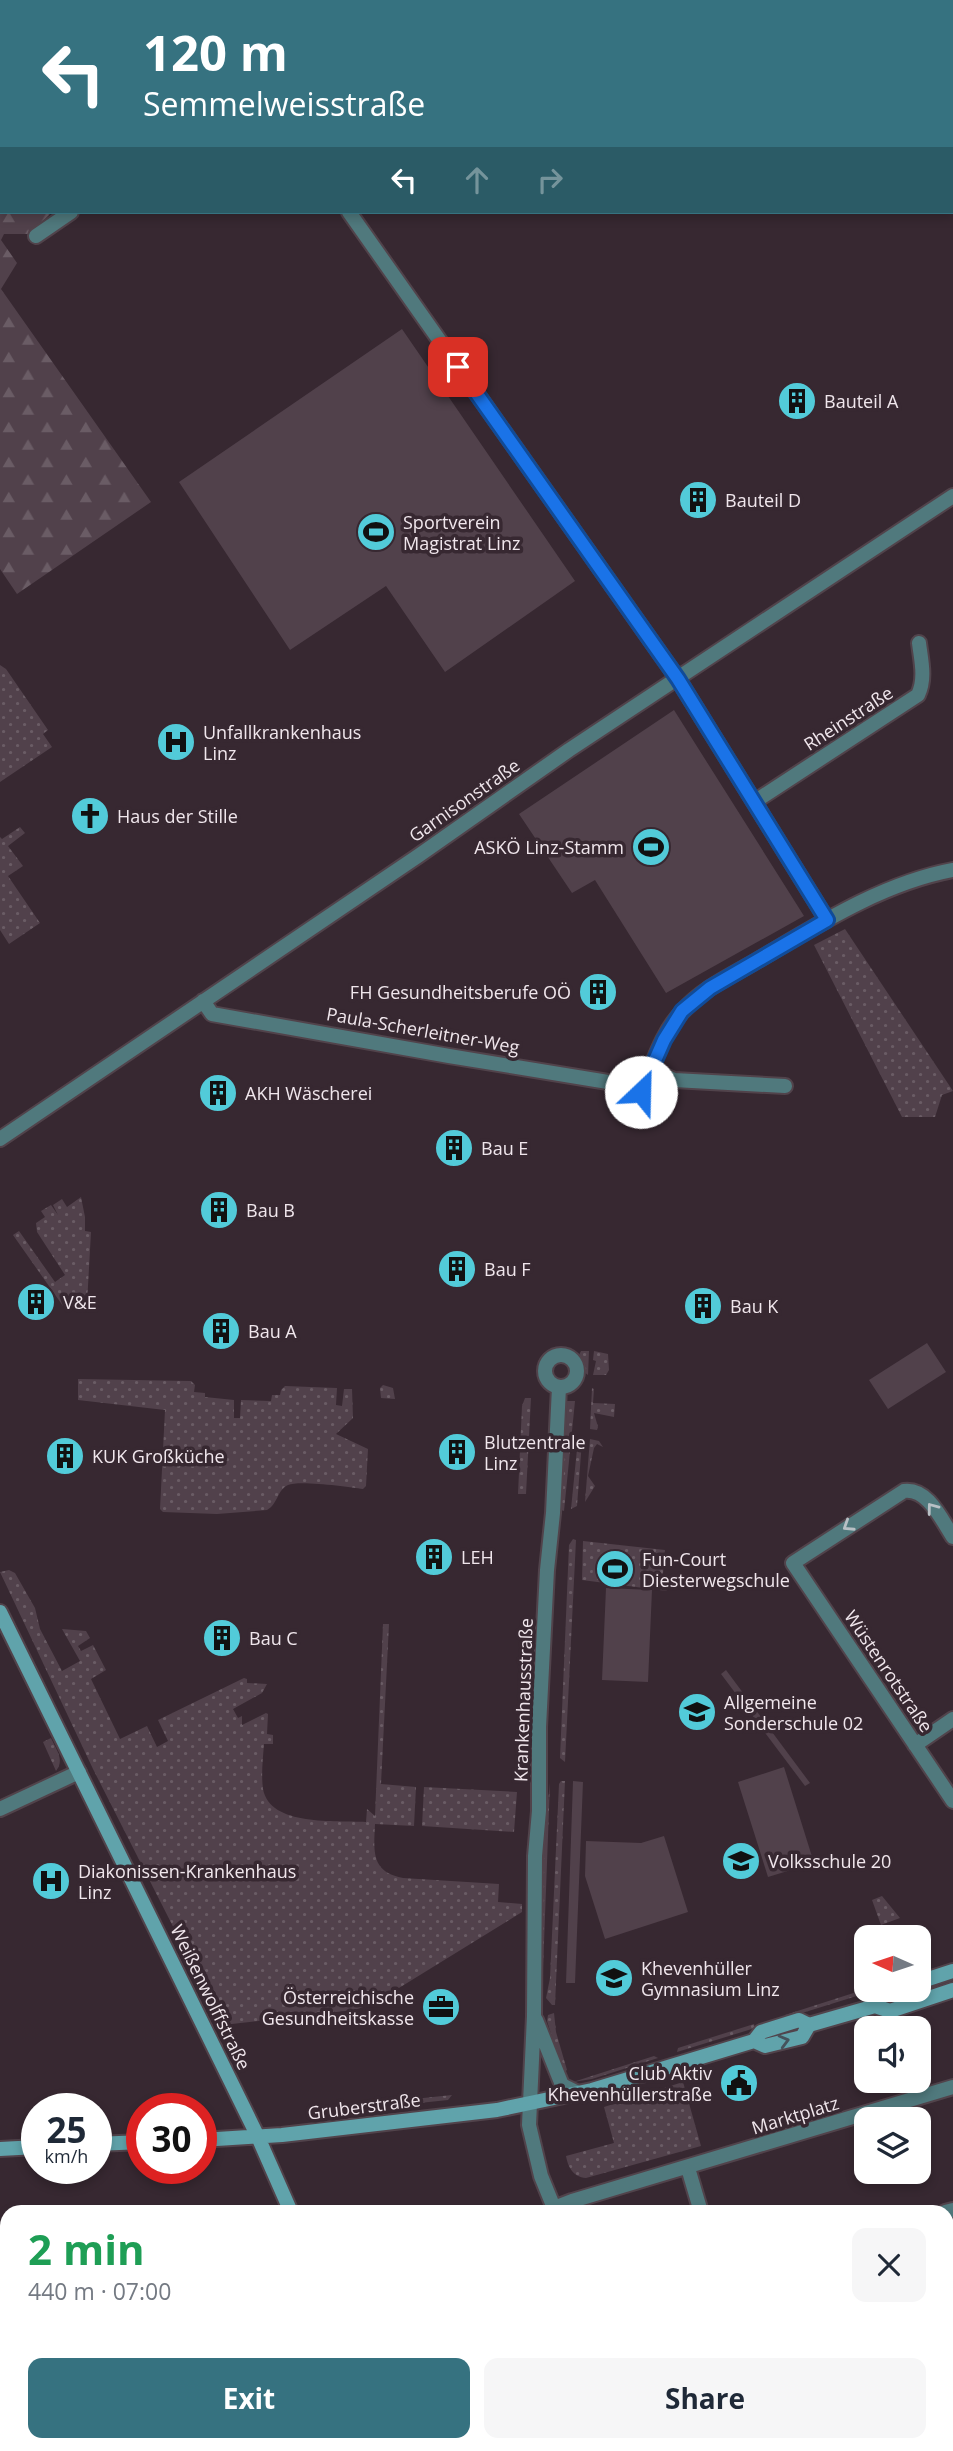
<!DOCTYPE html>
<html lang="en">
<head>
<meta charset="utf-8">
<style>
	body { margin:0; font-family:"Open Sans",sans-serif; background:#f6f6f7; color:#1f2937; height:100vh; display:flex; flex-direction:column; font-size:26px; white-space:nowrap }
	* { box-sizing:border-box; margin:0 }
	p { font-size:23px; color:#747a83 }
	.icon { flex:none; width:38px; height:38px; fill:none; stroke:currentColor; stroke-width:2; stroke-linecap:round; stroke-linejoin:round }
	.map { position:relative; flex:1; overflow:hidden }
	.drawer { position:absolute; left:0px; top:2205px; width:954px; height:247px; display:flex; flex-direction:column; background:#fff; border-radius:21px 21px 0 0; box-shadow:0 4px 10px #0003 }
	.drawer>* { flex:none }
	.guide { position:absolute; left:0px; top:0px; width:954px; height:214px; box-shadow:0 4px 10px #0003; background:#367280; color:#fff; overflow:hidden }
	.needle { width:46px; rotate:273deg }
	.controls { position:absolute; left:854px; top:1925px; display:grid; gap:14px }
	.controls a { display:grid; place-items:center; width:77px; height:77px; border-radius:14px; background:#fff; box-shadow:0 4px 10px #0003; font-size:35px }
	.speed { position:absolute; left:21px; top:2093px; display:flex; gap:14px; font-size:35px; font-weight:700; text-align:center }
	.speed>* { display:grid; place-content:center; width:91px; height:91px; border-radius:50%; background:#fff; box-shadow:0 4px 10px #0003; line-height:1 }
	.speed small { font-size:18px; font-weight:400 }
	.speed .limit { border:10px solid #d22; background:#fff; color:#111 }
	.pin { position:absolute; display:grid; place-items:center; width:60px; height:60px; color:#fff; margin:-30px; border-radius:14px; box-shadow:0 4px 10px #0006 }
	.me { position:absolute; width:77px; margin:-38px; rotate:24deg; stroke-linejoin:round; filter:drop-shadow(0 0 5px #0008) }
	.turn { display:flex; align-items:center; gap:24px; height:147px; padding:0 28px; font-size:32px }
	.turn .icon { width:91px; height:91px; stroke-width:2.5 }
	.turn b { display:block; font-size:49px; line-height:60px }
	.lanes { display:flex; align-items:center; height:66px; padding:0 28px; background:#0003; justify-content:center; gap:35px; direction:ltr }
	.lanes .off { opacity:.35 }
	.round { display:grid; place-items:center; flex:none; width:74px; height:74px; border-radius:14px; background:#f6f6f7 }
	.summary { display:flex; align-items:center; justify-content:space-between; height:119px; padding:0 28px }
	h1 { font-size:42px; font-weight:700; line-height:52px; color:#1e9e55 }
	.action { display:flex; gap:14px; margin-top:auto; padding:14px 28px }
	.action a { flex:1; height:80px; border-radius:14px; background:#367280; color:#fff; font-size:28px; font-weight:700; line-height:80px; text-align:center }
	.action a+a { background:#f6f6f7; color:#1f2937 }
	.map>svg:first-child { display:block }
	.green { fill:url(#green-dots) }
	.forest { fill:url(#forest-firs) }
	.pitch { fill:#51414b }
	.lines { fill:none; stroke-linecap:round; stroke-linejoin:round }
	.street-casing { stroke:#51434b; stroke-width:18 }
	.secondary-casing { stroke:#51434b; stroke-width:18 }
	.highway-casing { stroke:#51434b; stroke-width:24 }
	.street { stroke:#50797d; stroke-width:14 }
	.secondary { stroke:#60a3ab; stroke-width:14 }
	.highway { stroke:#75e1ee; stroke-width:21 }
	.oneway { stroke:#b8c0c5 }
	.oneway2 { stroke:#45535c }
	.route-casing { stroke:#114b97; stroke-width:18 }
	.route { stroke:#1a73e8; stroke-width:12 }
	.labels { text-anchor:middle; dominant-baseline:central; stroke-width:7; stroke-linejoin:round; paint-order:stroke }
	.poi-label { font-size:18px; fill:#f0e6ec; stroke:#372831; text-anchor:start }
	.street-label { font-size:18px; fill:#f0e6ec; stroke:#372831 }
</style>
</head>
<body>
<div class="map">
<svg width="953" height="2451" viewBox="0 0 953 2451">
	<defs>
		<pattern id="green-dots" width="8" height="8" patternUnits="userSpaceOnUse" patternTransform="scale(1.75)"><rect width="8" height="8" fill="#51414b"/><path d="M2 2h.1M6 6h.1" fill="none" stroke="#6a5c65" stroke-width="1.8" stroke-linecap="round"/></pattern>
		<pattern id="forest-firs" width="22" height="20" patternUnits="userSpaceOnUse" patternTransform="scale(1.75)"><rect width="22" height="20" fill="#51414b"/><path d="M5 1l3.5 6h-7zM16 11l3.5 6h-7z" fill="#6a5c65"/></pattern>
	</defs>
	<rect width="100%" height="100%" fill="#372831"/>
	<path class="green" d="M 0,665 L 6,669 L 48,730 L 43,734 L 52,747 L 0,782 Z
		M 20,827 L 25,833 L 8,846 L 23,866 L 8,876 L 40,923 L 9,944 L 0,930 L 0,837 L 2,839 Z
		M 845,929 L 953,1091 L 942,1095 L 935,1117 L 902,1117 L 814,945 Z
		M 81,1197 L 85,1217 L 85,1231 L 91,1232 L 87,1304 L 79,1308 L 63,1306 L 13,1235 L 19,1231 L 55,1282 L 65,1275 L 37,1232 L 36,1223 L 45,1217 L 41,1211 L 51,1205 L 58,1215 L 53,1205 L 62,1199 L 67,1207 Z
		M 581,1351 L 589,1351 L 588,1375 L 584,1372 L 578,1357 Z
		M 594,1351 L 608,1354 L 609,1370 L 606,1375 L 593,1375 L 596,1361 L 593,1360 Z
		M 78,1379 L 191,1381 L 195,1385 L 194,1392 L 205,1393 L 205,1397 L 234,1400 L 234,1418 L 240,1418 L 241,1400 L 271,1401 L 272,1395 L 280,1395 L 281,1390 L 285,1386 L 337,1388 L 336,1405 L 342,1406 L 344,1389 L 352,1389 L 353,1418 L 336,1434 L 368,1449 L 366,1486 L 363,1489 C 349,1487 299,1480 288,1485 C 277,1490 278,1504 267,1510 L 217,1514 L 163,1512 L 160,1509 L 165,1410 L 78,1400 Z
		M 383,1385 L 393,1388 L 395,1399 L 381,1398 L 380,1388 Z
		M 592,1388 L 594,1389 L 593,1403 L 615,1404 L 614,1417 L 594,1413 L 598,1427 L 597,1430 L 590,1429 Z
		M 525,1398 L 531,1398 L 526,1494 L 518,1494 L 522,1406 Z
		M 567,1401 L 575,1401 L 564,1511 L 561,1510 Z
		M 590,1439 L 599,1441 L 603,1447 L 597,1444 L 594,1448 L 588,1476 L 595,1486 L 585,1502 Z
		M 582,1441 L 577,1506 L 571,1509 L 577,1449 Z
		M 573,1539 L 576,1540 L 565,1762 L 560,1758 L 569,1545 Z
		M 583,1541 L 665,1550 L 662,1585 L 667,1591 L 582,1580 Z
		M 9,1570 L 15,1573 L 35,1608 L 40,1629 L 62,1671 L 80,1661 L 62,1629 L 86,1631 L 90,1638 L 78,1646 L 81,1651 L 93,1645 L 106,1670 L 91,1679 L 120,1739 L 147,1726 L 157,1747 L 168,1741 L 158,1720 L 244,1678 L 247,1679 L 247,1683 L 267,1684 L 262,1693 L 233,1709 L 238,1718 L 242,1716 L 242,1725 L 266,1713 L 268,1714 L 267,1734 L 273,1735 L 273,1744 L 264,1744 C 263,1758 261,1774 263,1789 C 270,1827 336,1820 366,1822 L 367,1809 L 375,1816 L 383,1624 L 389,1624 L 381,1784 L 416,1787 L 414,1826 L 375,1824 C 374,1850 370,1872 403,1878 L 499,1884 L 498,1902 L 522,1904 L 522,1912 L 373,2004 L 354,2010 L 223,2025 L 93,1769 L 0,1572 Z
		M 51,1738 C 56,1749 65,1760 56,1771 L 43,1742 Z
		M 561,1781 L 565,1781 L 555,2005 L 552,2005 L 546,1998 L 550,1978 L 559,1784 Z
		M 550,1783 L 543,1969 L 541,1971 L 543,1845 Z
		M 424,1787 L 517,1792 L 514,1832 L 422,1826 Z
		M 882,1896 L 900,1918 L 881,1925 L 872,1900 Z
		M 939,1981 L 938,1988 L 884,2006 L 883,2004 L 903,1993 L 919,1990 L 919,1988 Z
		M 866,1989 L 876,1990 L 786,2018 L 785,2015 Z
		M 554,2013 L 556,2032 L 567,2070 L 563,2073 L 547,2021 L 548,2015 Z
		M 754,2024 L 755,2028 L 677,2052 L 678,2048 Z
		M 654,2056 L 658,2058 L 592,2079 L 573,2082 Z
		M 683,2082 L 701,2146 L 586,2178 C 573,2177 568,2167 566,2156 L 614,2143 L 604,2107 Z
		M 452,2095 L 448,2100 L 400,2105 L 395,2101 Z
		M 378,2104 L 376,2108 L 335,2113 L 340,2106 Z
		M 253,2445 L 356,2445 L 336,2451 L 254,2451 Z"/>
	<path class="forest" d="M 0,0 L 152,0 L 151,2 L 2,2 L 2,46 L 0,47 Z
		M 0,197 L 2,197 L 2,212 L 52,212 L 30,234 L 4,234 L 1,240 L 17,263 L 1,289 L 151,502 L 17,594 L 0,569 Z"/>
	<path class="pitch" d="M 402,329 L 575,581 L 445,672 L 386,586 L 290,650 L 179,482 Z
		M 674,710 L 804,916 L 666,993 L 595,880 L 572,893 L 519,814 Z
		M 927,1343 L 946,1372 L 888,1409 L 869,1380 Z
		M 595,1554 L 639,1560 L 636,1584 L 592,1578 Z
		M 606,1588 L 652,1590 L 648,1682 L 602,1680 Z
		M 726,1670 L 810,1783 L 805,1786 L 721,1674 Z
		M 784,1767 L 814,1863 L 768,1877 L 738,1782 Z
		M 573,1781 L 583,1782 L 575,1983 L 566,1983 Z
		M 664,1836 L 688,1912 L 605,1939 L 585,1876 L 586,1841 L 641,1843 Z"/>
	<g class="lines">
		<defs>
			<path id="street" d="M 349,212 L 678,679 L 827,920
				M 36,236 L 71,212
				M 754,802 L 918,695 C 926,678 921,660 919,643
				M 203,1001 L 212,1014 L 449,1056 L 614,1083 L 641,1092 C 653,1065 662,1032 683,1011 C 703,988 733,975 758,960 C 819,924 883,883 953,870
				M 651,1070 L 674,1080 L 785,1086
				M 0,1139 L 418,856 L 569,750 L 953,496
				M545 1371a16 16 0 1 1 32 0a16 16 0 1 1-32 0Z
				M 953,1537 C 941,1519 928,1488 904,1491 L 793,1563 L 953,1801
				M 915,1745 L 953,1719
				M 0,1809 L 79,1772
				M 536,2020 L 562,2085 L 578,2093
				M 688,2168 L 701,2212
				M 554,2208 L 572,2201 L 953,2087
				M 554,2212 L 554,2208 L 541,2176 L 529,2125 L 534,2016 L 535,1856 L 539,1811 L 539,1727 L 547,1570 L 553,1513 L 559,1387
				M 945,2212 L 953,2210
				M 947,2249 L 953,2269
				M 0,2394 L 7,2393
				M 947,2418 L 953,2416
				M 228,2445 L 228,2451
				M 548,2445 L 550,2451
				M 774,2445 L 776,2451
				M 847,2451 L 866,2445"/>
			<path id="secondary" d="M 935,0 L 935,2
				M 952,127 L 953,134
				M 0,1612 L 258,2137 L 291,2212
				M 919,1982 L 953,1971
				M 875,2006 L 883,1994 L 896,1990
				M 754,2041 L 765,2046 L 802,2037 L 809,2025
				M 201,2140 L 282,2135 L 497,2110 L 592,2090 L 754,2041 L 761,2032 L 799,2020 L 809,2025 L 875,2006 L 890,2011 L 953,1990
				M 96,2144 L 142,2142
				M 0,2149 L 37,2147
				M 384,2445 L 386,2451"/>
			<path id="highway" d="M 355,2 L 364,0
				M 450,2 L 459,0
				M 0,61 L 2,61
				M 0,81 L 2,81"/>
		</defs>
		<use href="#street" class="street-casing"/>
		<use href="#secondary" class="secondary-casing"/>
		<use href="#highway" class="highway-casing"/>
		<use href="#street" class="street"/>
		<use href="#secondary" class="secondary"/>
		<use href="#highway" class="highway"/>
	</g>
	<defs><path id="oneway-chevron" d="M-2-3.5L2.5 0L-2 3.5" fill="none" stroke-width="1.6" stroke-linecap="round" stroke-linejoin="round" transform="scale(1.75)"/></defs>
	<g class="oneway">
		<use href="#oneway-chevron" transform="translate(932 1508) rotate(-127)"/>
		<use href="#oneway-chevron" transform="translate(848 1526) rotate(147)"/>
	</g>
	<use class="oneway2" href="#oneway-chevron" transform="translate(784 2041) rotate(-15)"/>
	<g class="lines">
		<defs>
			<path id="route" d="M 458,367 L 678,679 L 827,920 L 710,988 L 682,1011 L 664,1040 L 641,1092"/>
		</defs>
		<use href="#route" class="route-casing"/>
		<use href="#route" class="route"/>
	</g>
	<defs>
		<symbol id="building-disc" viewBox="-11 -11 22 22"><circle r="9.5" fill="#52cbd9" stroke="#372831"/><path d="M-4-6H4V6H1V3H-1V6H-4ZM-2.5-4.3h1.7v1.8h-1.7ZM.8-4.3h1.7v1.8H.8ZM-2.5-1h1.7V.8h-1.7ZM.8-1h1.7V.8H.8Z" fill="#111"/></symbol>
		<symbol id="stadium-disc" viewBox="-11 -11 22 22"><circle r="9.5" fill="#52cbd9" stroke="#372831"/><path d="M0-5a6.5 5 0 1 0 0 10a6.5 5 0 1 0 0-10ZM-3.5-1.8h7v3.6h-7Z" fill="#111"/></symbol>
		<symbol id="hospital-disc" viewBox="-11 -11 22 22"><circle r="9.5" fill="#52cbd9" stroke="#372831"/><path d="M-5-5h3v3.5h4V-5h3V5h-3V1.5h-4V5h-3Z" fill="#111"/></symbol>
		<symbol id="church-disc" viewBox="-11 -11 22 22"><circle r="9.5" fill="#52cbd9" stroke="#372831"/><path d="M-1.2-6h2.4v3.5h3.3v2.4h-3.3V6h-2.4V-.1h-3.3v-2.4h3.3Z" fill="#111"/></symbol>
		<symbol id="school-disc" viewBox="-11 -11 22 22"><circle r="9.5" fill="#52cbd9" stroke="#372831"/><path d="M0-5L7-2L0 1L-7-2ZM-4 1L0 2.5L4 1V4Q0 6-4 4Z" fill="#111"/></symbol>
		<symbol id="office-disc" viewBox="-11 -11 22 22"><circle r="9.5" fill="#52cbd9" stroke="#372831"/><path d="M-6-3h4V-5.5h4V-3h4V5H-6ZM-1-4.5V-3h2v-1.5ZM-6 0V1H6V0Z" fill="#111"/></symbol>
		<symbol id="civic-disc" viewBox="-11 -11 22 22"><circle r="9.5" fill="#52cbd9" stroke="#372831"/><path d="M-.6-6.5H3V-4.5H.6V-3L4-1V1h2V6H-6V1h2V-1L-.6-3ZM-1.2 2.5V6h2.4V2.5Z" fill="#111"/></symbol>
	</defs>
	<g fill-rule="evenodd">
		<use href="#building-disc" x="775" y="379" width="44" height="44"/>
		<use href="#building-disc" x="676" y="478" width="44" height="44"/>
		<use href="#stadium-disc" x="354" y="510" width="44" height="44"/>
		<use href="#hospital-disc" x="154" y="720" width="44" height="44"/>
		<use href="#church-disc" x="68" y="794" width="44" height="44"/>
		<use href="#stadium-disc" x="629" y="825" width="44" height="44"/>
		<use href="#building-disc" x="576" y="970" width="44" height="44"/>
		<use href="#building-disc" x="196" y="1071" width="44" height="44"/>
		<use href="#building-disc" x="432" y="1126" width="44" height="44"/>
		<use href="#building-disc" x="197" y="1188" width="44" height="44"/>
		<use href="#building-disc" x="435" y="1247" width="44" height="44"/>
		<use href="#building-disc" x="14" y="1280" width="44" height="44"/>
		<use href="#building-disc" x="681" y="1284" width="44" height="44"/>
		<use href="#building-disc" x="199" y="1309" width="44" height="44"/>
		<use href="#building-disc" x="435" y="1430" width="44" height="44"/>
		<use href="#building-disc" x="43" y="1434" width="44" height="44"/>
		<use href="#building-disc" x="412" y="1535" width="44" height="44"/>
		<use href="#stadium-disc" x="593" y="1547" width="44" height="44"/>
		<use href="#building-disc" x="200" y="1616" width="44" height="44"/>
		<use href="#school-disc" x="675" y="1690" width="44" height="44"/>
		<use href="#school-disc" x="719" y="1839" width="44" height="44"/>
		<use href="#hospital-disc" x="29" y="1859" width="44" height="44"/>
		<use href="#school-disc" x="592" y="1956" width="44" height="44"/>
		<use href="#office-disc" x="419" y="1985" width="44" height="44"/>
		<use href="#civic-disc" x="717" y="2061" width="44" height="44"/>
	</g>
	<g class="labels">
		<g class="poi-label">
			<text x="824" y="401">Bauteil A</text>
			<text x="725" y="500">Bauteil D</text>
			<text x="403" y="522">Sportverein<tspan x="403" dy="21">Magistrat Linz</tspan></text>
			<text x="203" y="732">Unfallkrankenhaus<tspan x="203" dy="21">Linz</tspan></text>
			<text x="117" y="816">Haus der Stille</text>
			<text x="624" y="847" text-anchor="end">ASKÖ Linz-Stamm</text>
			<text x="571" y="992" text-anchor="end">FH Gesundheitsberufe OÖ</text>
			<text x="245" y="1093">AKH Wäscherei</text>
			<text x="481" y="1148">Bau E</text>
			<text x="246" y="1210">Bau B</text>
			<text x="484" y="1269">Bau F</text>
			<text x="63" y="1302">V&amp;E</text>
			<text x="730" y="1306">Bau K</text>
			<text x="248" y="1331">Bau A</text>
			<text x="484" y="1442">Blutzentrale<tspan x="484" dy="21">Linz</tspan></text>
			<text x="92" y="1456">KUK Großküche</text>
			<text x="461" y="1557">LEH</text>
			<text x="642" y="1559">Fun-Court<tspan x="642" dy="21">Diesterwegschule</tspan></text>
			<text x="249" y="1638">Bau C</text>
			<text x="724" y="1702">Allgemeine<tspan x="724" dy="21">Sonderschule 02</tspan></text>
			<text x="768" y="1861">Volksschule 20</text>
			<text x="78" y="1871">Diakonissen-Krankenhaus<tspan x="78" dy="21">Linz</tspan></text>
			<text x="641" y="1968">Khevenhüller<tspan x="641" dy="21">Gymnasium Linz</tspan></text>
			<text x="414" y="1997" text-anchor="end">Österreichische<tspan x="414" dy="21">Gesundheitskasse</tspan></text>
			<text x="712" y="2073" text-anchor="end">Club Aktiv<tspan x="712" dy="21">Khevenhüllerstraße</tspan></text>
		</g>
		<g class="street-label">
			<text transform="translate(848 718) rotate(-33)">Rheinstraße</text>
			<text transform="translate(464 800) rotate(-35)">Garnisonstraße</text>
			<text transform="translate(423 1030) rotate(10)">Paula-Scherleitner-Weg</text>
			<text transform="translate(889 1671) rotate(56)">Wüstenrotstraße</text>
			<text transform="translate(523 1700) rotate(-88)">Krankenhausstraße</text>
			<text transform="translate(211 1997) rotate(64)">Weißenwolffstraße</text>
			<text transform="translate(364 2106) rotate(-7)">Gruberstraße</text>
			<text transform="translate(795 2115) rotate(-17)">Marktplatz</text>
		</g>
	</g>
</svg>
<div class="controls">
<a><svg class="needle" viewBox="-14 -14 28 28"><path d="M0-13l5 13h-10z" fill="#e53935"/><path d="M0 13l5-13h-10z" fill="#747a83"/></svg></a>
<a><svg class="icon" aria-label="sound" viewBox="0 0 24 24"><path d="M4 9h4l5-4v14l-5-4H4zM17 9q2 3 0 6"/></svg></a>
<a><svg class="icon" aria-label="layers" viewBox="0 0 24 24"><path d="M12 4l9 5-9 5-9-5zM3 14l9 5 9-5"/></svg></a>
</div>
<div class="speed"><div>25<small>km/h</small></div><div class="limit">30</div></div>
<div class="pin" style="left:458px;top:367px;background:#d93025"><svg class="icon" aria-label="arrive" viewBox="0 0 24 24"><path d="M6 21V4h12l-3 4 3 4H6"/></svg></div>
<svg class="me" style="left:641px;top:1092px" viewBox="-20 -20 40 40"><circle r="19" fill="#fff"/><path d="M0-13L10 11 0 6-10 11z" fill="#1a73e8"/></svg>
<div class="guide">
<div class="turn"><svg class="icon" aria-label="left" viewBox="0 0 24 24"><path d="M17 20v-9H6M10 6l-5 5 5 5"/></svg><div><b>120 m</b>Semmelweisstraße</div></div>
<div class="lanes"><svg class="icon" aria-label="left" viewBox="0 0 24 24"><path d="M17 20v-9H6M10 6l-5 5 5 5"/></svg><svg class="icon off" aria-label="ahead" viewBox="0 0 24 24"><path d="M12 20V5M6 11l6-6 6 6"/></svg><svg class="icon off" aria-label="right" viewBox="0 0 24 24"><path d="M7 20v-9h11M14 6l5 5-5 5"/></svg></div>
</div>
<section class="drawer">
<div class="summary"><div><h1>2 min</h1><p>440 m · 07:00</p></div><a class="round"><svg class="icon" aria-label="close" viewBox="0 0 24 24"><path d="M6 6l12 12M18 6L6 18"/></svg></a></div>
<div class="action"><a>Exit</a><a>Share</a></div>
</section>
</div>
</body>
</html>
